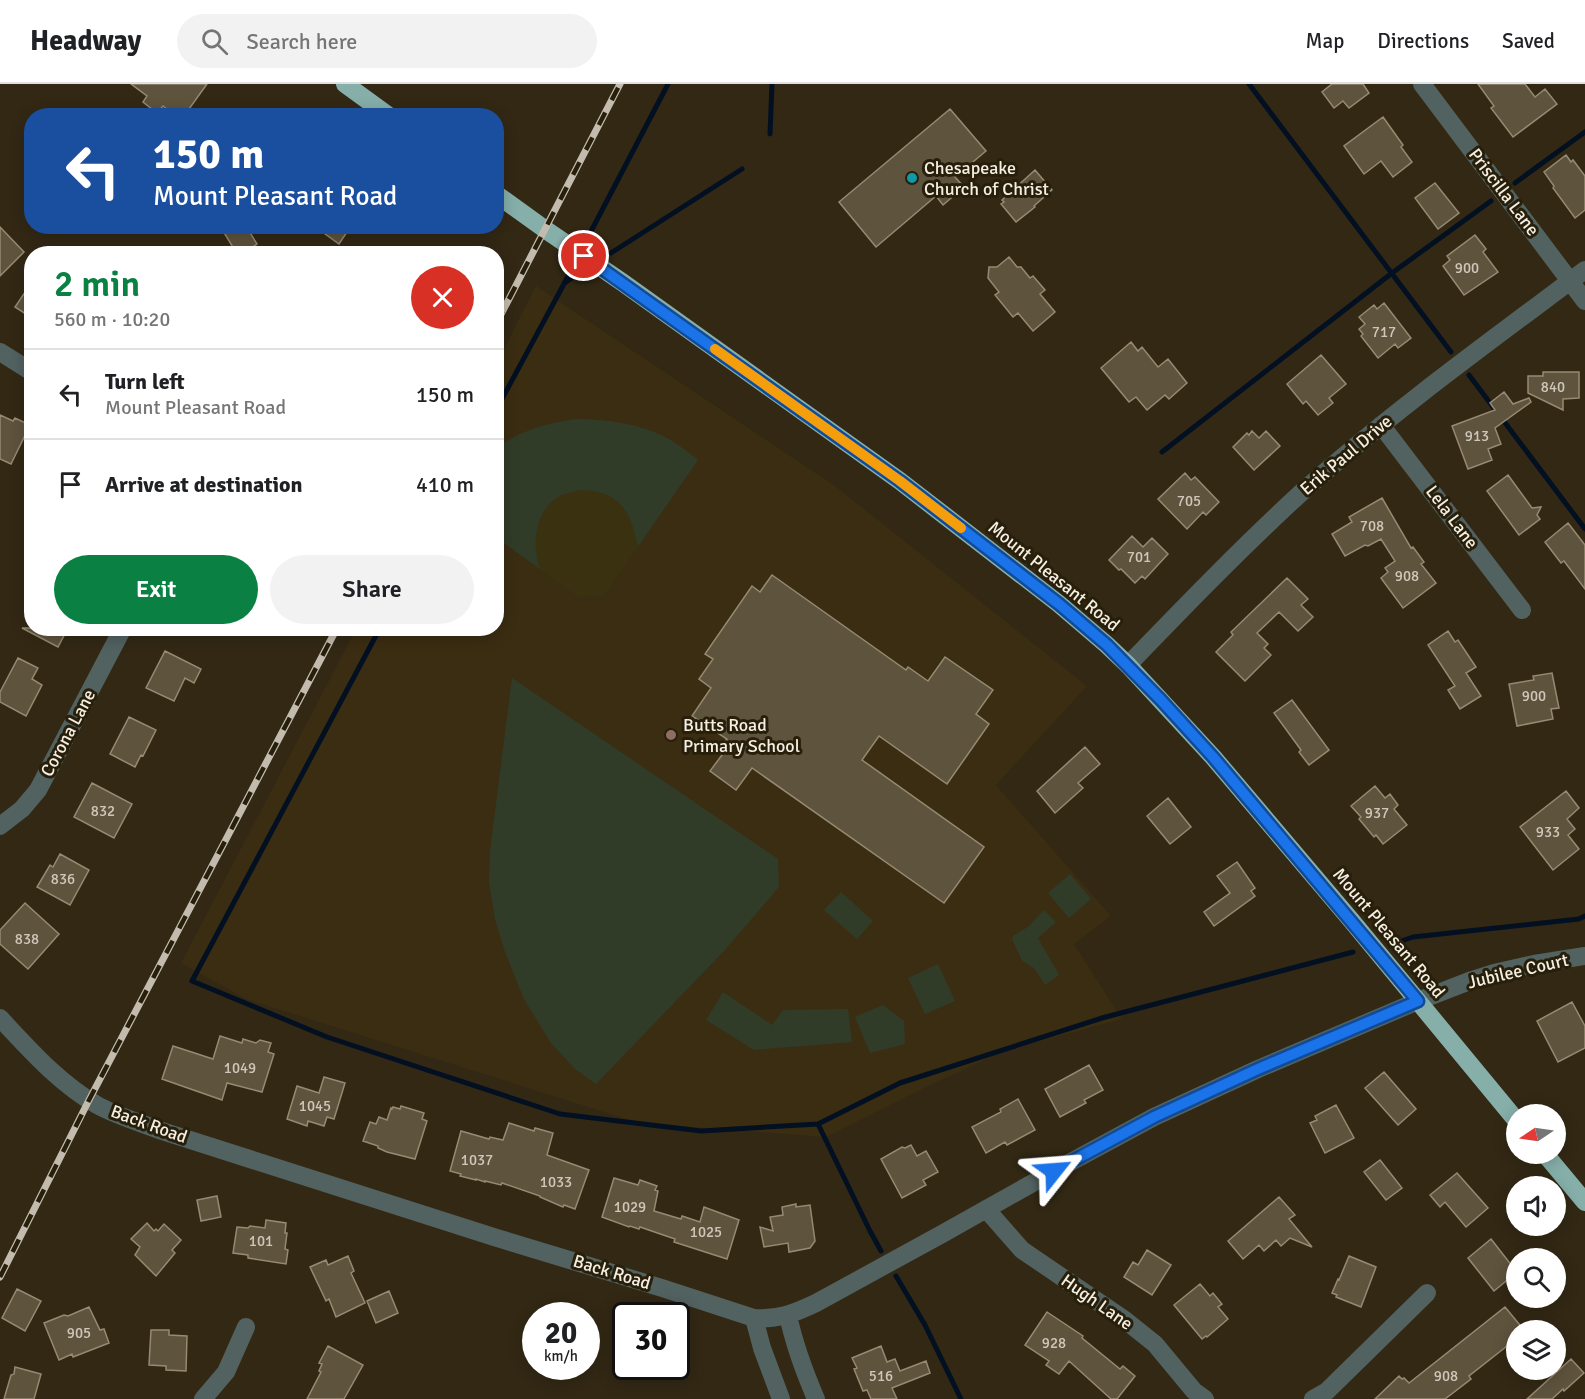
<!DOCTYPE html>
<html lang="en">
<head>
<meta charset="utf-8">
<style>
	body { margin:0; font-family:Signika,sans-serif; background:#f2f2f2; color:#202124; height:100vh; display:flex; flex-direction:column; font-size:22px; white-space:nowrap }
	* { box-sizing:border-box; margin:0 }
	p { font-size:20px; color:#757577 }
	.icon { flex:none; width:33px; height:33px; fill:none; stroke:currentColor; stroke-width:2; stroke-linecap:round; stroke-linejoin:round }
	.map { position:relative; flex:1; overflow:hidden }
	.drawer { position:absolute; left:24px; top:162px; width:480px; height:390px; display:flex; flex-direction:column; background:#fff; border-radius:24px; box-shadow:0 3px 15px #0003 }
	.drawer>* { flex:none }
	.hud { position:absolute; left:24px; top:24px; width:480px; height:126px; border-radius:24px; box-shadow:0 3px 15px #0003; background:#1a4fa0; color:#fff; overflow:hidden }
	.needle { width:39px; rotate:257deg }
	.tools { position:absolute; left:1506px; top:1020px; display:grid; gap:12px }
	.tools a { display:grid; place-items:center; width:60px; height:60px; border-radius:50%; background:#fff; box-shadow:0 3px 15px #0003; font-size:30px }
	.speed { position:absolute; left:522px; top:1218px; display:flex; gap:12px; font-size:30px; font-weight:700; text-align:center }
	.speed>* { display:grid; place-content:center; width:78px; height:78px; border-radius:50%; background:#fff; box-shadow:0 3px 15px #0003; line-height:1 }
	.speed small { font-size:15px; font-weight:400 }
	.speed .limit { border:3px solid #111; border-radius:9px; background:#fff; color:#111 }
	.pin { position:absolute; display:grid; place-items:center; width:51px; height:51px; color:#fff; margin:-26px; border:3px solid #fff; border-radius:50%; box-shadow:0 2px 6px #0007 }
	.me { position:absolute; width:66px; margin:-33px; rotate:62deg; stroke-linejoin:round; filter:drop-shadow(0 0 4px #0008) }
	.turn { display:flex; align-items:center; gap:21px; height:126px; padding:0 30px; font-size:27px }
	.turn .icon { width:78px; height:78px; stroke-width:2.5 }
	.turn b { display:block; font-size:42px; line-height:51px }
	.round { display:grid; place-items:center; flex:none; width:63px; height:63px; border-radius:32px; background:#f2f2f2 }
	.summary { display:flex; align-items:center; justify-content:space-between; height:102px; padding:0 30px }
	h1 { font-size:36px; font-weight:600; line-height:45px; color:#0b8043 }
	.button { display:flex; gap:12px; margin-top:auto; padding:12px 30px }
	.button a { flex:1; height:69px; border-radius:36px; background:#0b8043; color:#fff; font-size:24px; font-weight:600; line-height:69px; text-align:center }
	.button a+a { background:#f2f2f2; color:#202124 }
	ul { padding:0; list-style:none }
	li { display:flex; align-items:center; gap:18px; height:90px; padding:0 30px; border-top:2px solid #e0e0e0 }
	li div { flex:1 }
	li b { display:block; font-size:22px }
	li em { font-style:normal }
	header { display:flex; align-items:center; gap:36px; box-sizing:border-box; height:84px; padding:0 30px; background:#fff; border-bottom:2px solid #e0e0e0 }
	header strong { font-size:28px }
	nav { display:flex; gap:33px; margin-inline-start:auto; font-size:21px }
	.search { width:420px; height:54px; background:#f2f2f2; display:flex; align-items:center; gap:15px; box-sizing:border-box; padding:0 21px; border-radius:33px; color:#757577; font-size:22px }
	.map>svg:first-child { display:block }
	.built { fill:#3b2d12 }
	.green { fill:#313c28 }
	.sand { fill:#393110 }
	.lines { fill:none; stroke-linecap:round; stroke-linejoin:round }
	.stream { stroke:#031022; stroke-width:5 }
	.building { fill:#5e533d; stroke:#968a73; stroke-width:1.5 }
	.minor { stroke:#526260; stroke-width:18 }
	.highway { stroke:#86afaa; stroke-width:18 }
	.rail-casing { stroke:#c3bcae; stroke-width:7 }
	.rail { stroke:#281f0b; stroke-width:4.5; stroke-dasharray:14; stroke-linecap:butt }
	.route-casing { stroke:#114b97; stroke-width:15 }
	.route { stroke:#1a73e8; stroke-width:10 }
	.slow { stroke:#f59e0b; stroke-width:10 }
	.culture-dot { fill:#0f9aa8; stroke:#281f0b; stroke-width:2 }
	.education-dot { fill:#8d6e63; stroke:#281f0b; stroke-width:2 }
	.labels { text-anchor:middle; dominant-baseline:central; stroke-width:6; stroke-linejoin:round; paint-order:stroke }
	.number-label { font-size:15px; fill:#cfc7b9 }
	.poi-label { font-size:18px; fill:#f5eee2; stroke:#281f0b; text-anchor:start }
	.street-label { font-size:18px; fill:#f5eee2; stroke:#281f0b }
</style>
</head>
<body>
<header>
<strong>Headway</strong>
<div class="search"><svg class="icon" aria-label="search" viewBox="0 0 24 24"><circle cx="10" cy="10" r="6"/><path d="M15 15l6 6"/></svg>Search here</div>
<nav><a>Map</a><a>Directions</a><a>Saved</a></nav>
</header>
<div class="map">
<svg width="1585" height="1315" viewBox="0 0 1585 1315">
	<rect width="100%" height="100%" fill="#322814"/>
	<path class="built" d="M 536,202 L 835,402 L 1087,602 L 996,701 L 1111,832 L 1074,860 L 1122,935 L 1004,967 L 926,1003 L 826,1053 L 639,1039 L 246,915 L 181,879 L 356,545 L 496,544 L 497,278 Z"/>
	<path class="green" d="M 576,335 C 604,335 642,340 667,354 C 678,360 688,368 698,376 L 605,510 L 579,513 L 497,454 L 497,363 C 524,346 543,340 576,335 Z
		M 512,594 L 778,775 L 779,803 L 724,867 L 596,1000 L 575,985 L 551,959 L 524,915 L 505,868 L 495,835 L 489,798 L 490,767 Z
		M 1070,790 L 1091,815 L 1069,834 L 1048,809 Z
		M 841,808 L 873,837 L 857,855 L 824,826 Z
		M 1044,826 L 1056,838 L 1038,854 L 1059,891 L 1045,901 L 1034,884 L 1022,877 L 1012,855 L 1014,851 L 1028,843 Z
		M 938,880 L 955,917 L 925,930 L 908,894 Z
		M 723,908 L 772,941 L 783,926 L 848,925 L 852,958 L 754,966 L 706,936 Z
		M 883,921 L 904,937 L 905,960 L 870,969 L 855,933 Z"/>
	<path class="sand" d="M 580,406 C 620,407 631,427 638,463 L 605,510 L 579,513 C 572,507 544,491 541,485 C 537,481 537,472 536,467 C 534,447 540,424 558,413 C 565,409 573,408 580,406 Z"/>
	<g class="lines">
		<path class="stream" d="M 1249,0 L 1451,268
			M 770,50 L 772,0
			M 1515,99 L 1585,48
			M 588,153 L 668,0
			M 611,169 L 742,85
			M 566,198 L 579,189
			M 1469,291 L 1585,445
			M 496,326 L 572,185
			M 1162,368 L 1392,189 L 1491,117
			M 380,544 L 192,897 L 327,953 L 560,1030 L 701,1047 L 818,1040 L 900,999 L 1102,934 L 1353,868
			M 1390,861 L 1413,853 L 1579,835 L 1585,832
			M 818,1040 L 870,1147 L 881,1167
			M 896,1192 L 925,1241 L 961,1315"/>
	</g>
	<path class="building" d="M 131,0 L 207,0 L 184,32 L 176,32 L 163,22 L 157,29 L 143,18 L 147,12 Z
		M 1332,0 L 1363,0 L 1369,9 L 1349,24 L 1343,17 L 1334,24 L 1322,8 Z
		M 1478,0 L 1525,0 L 1535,13 L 1545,5 L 1557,20 L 1513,53 L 1491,24 L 1494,22 Z
		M 950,25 L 986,67 L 955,93 L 964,103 L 943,121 L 936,112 L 876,163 L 839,118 Z
		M 1383,33 L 1403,61 L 1401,63 L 1412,78 L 1393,93 L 1381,77 L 1364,90 L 1344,62 Z
		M 1566,71 L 1571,78 L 1573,76 L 1585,92 L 1585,126 L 1575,134 L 1553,104 L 1554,102 L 1544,88 Z
		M 1035,86 L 1052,106 L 1034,122 L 1035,123 L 1016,138 L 1001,120 L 1004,118 L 1002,116 Z
		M 1435,99 L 1459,129 L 1438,145 L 1415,114 Z
		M 220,142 L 246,142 L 257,160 L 242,170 L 237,170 Z
		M 314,142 L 351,142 L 339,160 Z
		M 0,143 L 24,168 L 0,192 Z
		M 1475,151 L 1486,165 L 1483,168 L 1498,188 L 1464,211 L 1443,182 L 1450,176 L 1447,172 Z
		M 1009,173 L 1017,183 L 1021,183 L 1030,194 L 1033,192 L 1045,206 L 1040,210 L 1055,228 L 1033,247 L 1018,229 L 1013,233 L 995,211 L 999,208 L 988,194 L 989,183 L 997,183 Z
		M 32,198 L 32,234 L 15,223 Z
		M 1384,219 L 1411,254 L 1398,264 L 1395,260 L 1378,274 L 1361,252 L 1363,250 L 1359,245 L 1365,240 L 1359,233 L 1374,221 L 1377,225 Z
		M 1131,258 L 1138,267 L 1142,263 L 1158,283 L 1168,275 L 1187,299 L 1169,315 L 1165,311 L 1147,326 L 1136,313 L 1129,318 L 1101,284 Z
		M 1321,271 L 1346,300 L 1329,314 L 1333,319 L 1318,331 L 1306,317 L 1303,320 L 1287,300 Z
		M 1543,288 L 1579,288 L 1579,314 L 1563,315 L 1563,326 L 1528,309 L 1528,292 L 1543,292 Z
		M 1504,308 L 1513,320 L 1529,314 L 1531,318 L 1495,344 L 1501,360 L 1488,365 L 1492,376 L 1468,385 L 1452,342 L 1495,326 L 1490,319 Z
		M 0,331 L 13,337 L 15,334 L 30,341 L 11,380 L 0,375 Z
		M 1252,347 L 1259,354 L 1266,347 L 1280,362 L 1254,386 L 1233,363 L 1247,349 L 1249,351 Z
		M 1185,389 L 1191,396 L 1195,393 L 1219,418 L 1206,431 L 1203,428 L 1187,445 L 1158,415 Z
		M 1508,391 L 1532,424 L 1541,423 L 1537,431 L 1540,435 L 1519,451 L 1487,407 Z
		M 1382,414 L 1411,464 L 1413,463 L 1424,478 L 1421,480 L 1436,499 L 1403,524 L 1381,494 L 1388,488 L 1385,484 L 1395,477 L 1381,455 L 1368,462 L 1365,461 L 1345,472 L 1332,450 L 1352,438 L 1349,433 Z
		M 1568,439 L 1585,461 L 1585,505 L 1564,477 L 1561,479 L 1545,458 Z
		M 1132,452 L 1143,463 L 1152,454 L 1168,470 L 1145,495 L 1142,492 L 1135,499 L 1121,485 L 1119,486 L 1109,476 Z
		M 772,491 L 906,586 L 908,583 L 928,597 L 945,573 L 993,606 L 976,630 L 989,640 L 947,700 L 879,652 L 862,676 L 984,763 L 944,819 L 752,684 L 736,706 L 710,687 L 728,663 L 723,659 L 727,655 L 692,632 L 711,604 L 699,595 L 713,575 L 705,570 L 752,502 L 760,508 Z
		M 1287,494 L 1308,515 L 1301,521 L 1313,533 L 1298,547 L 1279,528 L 1257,549 L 1268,560 L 1264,564 L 1271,571 L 1245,597 L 1216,568 L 1233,551 L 1231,548 Z
		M 22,544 L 68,544 L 58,563 Z
		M 1448,547 L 1455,558 L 1458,556 L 1476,583 L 1466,589 L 1481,612 L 1460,625 L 1448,606 L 1455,602 L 1428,561 Z
		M 165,567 L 201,585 L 194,599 L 185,594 L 174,617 L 146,604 Z
		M 18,574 L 38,584 L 32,595 L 42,601 L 26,632 L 0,618 L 0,608 Z
		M 1552,589 L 1559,624 L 1551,625 L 1553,635 L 1517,642 L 1509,600 L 1534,596 L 1533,592 Z
		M 1292,616 L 1329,666 L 1309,681 L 1299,668 L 1301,666 L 1274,629 Z
		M 129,633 L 156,646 L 143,672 L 141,671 L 135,683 L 110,670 Z
		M 1085,663 L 1100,680 L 1078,699 L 1083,704 L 1055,729 L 1037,707 Z
		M 92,699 L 132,720 L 114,754 L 74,733 Z
		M 1375,702 L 1385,714 L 1390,710 L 1398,721 L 1394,725 L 1407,741 L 1383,760 L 1376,751 L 1374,753 L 1359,735 L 1361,733 L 1351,722 Z
		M 1566,707 L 1579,724 L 1567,735 L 1575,745 L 1568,751 L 1579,765 L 1553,786 L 1520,743 Z
		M 1168,714 L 1191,743 L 1170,760 L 1147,732 Z
		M 60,770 L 89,786 L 70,821 L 37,803 L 50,781 L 53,783 Z
		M 1237,778 L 1255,804 L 1251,807 L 1255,812 L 1214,842 L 1204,828 L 1230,809 L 1217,792 Z
		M 25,819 L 59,850 L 28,885 L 0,860 L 0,846 Z
		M 1572,918 L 1585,942 L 1585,964 L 1558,978 L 1537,937 Z
		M 220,952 L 242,959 L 243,955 L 256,959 L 260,956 L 271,959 L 268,968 L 274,970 L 262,1008 L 227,999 L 222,1016 L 162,995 L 173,962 L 213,975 Z
		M 1089,981 L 1103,1006 L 1084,1016 L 1086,1019 L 1060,1033 L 1045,1005 Z
		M 1384,988 L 1416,1025 L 1398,1041 L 1365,1004 Z
		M 324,993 L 345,999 L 334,1035 L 327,1033 L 324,1042 L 308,1037 L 307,1042 L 287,1035 L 297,1002 L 319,1009 Z
		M 1018,1015 L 1035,1046 L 1007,1061 L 1005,1058 L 986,1069 L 972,1043 L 1001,1028 L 1000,1025 Z
		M 1336,1021 L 1354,1054 L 1325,1069 L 1310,1039 L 1317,1036 L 1315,1032 Z
		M 401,1022 L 424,1029 L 422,1035 L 427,1037 L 415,1075 L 387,1068 L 378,1064 L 378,1062 L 363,1057 L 370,1038 L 376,1040 L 379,1033 L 387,1036 L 391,1024 L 392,1025 L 393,1023 L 400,1025 Z
		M 509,1039 L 534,1047 L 535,1044 L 553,1049 L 547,1071 L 589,1086 L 575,1125 L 564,1121 L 563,1123 L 540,1113 L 540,1112 L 502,1099 L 501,1101 L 485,1097 L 485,1098 L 476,1095 L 476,1096 L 460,1092 L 461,1090 L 450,1087 L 461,1047 L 489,1055 L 490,1053 L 503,1056 Z
		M 911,1061 L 917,1072 L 926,1067 L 938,1088 L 923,1096 L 926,1101 L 902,1114 L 881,1075 L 902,1063 L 905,1064 Z
		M 1380,1076 L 1402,1104 L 1386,1116 L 1364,1088 Z
		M 1457,1089 L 1488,1124 L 1466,1143 L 1445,1118 L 1440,1123 L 1430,1111 Z
		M 614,1094 L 638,1101 L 640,1096 L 657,1102 L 655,1106 L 658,1107 L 654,1127 L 681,1135 L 682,1132 L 700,1138 L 704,1123 L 739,1136 L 727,1175 L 674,1158 L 675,1155 L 640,1143 L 639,1145 L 630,1142 L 629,1143 L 602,1133 Z
		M 217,1112 L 221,1133 L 201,1137 L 197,1116 Z
		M 1279,1113 L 1295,1131 L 1289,1135 L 1312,1163 L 1290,1154 L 1281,1162 L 1276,1156 L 1264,1167 L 1259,1161 L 1243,1175 L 1228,1157 Z
		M 796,1120 L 796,1123 L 810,1121 L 815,1157 L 810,1164 L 789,1168 L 788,1159 L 764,1163 L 760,1143 L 773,1147 L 770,1133 L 783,1131 L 782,1123 Z
		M 266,1136 L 286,1139 L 285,1149 L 287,1149 L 285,1165 L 288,1166 L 286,1180 L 248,1174 L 248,1171 L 233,1169 L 237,1143 L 248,1144 L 250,1142 L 265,1144 Z
		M 147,1139 L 154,1147 L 156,1145 L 158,1147 L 164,1140 L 181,1156 L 172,1166 L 175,1169 L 156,1192 L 135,1171 L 140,1163 L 131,1155 Z
		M 1491,1155 L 1516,1187 L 1516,1189 L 1494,1207 L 1468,1174 Z
		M 1147,1166 L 1171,1181 L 1152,1211 L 1124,1193 L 1133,1178 L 1138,1181 Z
		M 348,1172 L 354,1187 L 351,1189 L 365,1219 L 336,1233 L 329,1215 L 326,1217 L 310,1183 L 326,1176 L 328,1181 Z
		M 1349,1172 L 1376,1183 L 1361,1223 L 1336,1213 L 1337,1211 L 1332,1209 L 1338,1195 L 1339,1196 Z
		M 1200,1200 L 1210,1212 L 1213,1209 L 1222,1220 L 1218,1223 L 1228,1235 L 1207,1253 L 1206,1252 L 1202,1255 L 1174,1221 Z
		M 17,1205 L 41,1217 L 25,1247 L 2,1234 Z
		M 389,1207 L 398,1229 L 376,1239 L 367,1217 Z
		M 89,1223 L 100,1246 L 104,1245 L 109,1259 L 73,1273 L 72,1270 L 59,1276 L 44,1239 L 64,1231 L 68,1232 Z
		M 1505,1223 L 1524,1246 L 1516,1246 L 1516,1255 L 1469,1292 L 1471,1295 L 1445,1315 L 1375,1315 L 1399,1292 L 1402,1295 L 1404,1294 L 1409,1299 Z
		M 1047,1228 L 1083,1252 L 1082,1254 L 1120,1285 L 1123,1282 L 1135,1292 L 1117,1315 L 1111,1315 L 1069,1277 L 1059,1290 L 1046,1281 L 1049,1277 L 1025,1261 Z
		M 151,1246 L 169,1246 L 169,1251 L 187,1252 L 186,1287 L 166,1286 L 166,1282 L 149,1281 Z
		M 328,1262 L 363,1281 L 344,1315 L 307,1315 L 321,1288 L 319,1287 L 322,1280 L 319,1279 Z
		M 881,1262 L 887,1278 L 895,1275 L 900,1287 L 926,1277 L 930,1289 L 892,1304 L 897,1315 L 871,1315 L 867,1306 L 863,1307 L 854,1285 L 857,1284 L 852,1274 Z
		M 1571,1275 L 1584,1289 L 1564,1307 L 1563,1305 L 1552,1315 L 1527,1315 Z
		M 15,1283 L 41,1290 L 34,1315 L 4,1315 L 11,1291 L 14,1290 Z"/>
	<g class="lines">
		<path class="minor" d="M 1422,0 L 1585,217
			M 0,268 L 32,288
			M 1381,341 L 1522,526
			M 1128,581 C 1185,522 1242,463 1302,408 C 1392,328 1489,258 1585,186
			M 0,742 L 22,725 L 38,706 L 123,544
			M 0,934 C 30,966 59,999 97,1021 C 117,1032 141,1039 162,1047 L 497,1154 L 662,1204 L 754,1234 C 778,1236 795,1229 816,1219 L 942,1150 L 1054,1087 L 1154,1033 L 1258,985 L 1418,917 L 1472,896 L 1494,889 L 1534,880 L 1585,872
			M 986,1125 L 1022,1166 L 1125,1236 L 1155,1260 L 1194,1307 L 1205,1315
			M 788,1231 C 794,1260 804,1287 816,1315
			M 754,1234 L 762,1264 L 781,1315
			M 203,1315 L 226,1288 L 246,1243
			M 1313,1315 L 1327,1307 L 1427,1209"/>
		<path class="highway" d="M 345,0 L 389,32
			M 496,110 L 546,146 L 622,198 L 900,397 L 1059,520 L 1107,561 L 1128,581 L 1213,673 L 1351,836 L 1516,1036
			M 1545,1070 L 1585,1118"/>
		<defs>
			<path id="rail" d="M 496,240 L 620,0
				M 0,1193 L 89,1016 L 337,544"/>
		</defs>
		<use href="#rail" class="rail-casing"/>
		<use href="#rail" class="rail"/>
	</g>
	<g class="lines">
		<defs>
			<path id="route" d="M 584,172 L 900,397 L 1059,520 L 1107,561 L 1161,616 L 1213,673 L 1418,917 L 1258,985 L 1154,1033 L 1054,1087"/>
		</defs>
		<use href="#route" class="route-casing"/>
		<use href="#route" class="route"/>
		<path class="slow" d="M 715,265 L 900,397 L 961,444"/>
	</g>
	<circle class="culture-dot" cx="912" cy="94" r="6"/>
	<circle class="education-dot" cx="671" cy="651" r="6"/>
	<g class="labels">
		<g class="number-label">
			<text x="1467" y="184">900</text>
			<text x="1384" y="248">717</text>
			<text x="1553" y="303">840</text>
			<text x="1477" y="352">913</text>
			<text x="1189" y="417">705</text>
			<text x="1372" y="442">708</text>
			<text x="1139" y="473">701</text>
			<text x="1407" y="492">908</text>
			<text x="1534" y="612">900</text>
			<text x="103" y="727">832</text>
			<text x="1377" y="729">937</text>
			<text x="1548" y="748">933</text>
			<text x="63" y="795">836</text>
			<text x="27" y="855">838</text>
			<text x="240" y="984">1049</text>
			<text x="315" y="1022">1045</text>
			<text x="477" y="1076">1037</text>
			<text x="556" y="1098">1033</text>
			<text x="630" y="1123">1029</text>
			<text x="706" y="1148">1025</text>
			<text x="261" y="1157">101</text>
			<text x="79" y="1249">905</text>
			<text x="1054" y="1259">928</text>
			<text x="881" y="1292">516</text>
			<text x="1446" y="1292">908</text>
		</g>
		<g class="poi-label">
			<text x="924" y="84">Chesapeake<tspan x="924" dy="21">Church of Christ</tspan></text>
			<text x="683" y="641">Butts Road<tspan x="683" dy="21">Primary School</tspan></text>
		</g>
		<g class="street-label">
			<text transform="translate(1504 108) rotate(53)">Priscilla Lane</text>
			<text transform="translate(1346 371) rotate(-40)">Erik Paul Drive</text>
			<text transform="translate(1452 433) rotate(53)">Lela Lane</text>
			<text transform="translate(1054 492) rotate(39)">Mount Pleasant Road</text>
			<text transform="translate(68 649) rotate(-62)">Corona Lane</text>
			<text transform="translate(1389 849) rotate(50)">Mount Pleasant Road</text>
			<text transform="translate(1518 887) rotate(-13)">Jubilee Court</text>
			<text transform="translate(149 1040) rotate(20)">Back Road</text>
			<text transform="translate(612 1188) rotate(17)">Back Road</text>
			<text transform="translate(1097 1218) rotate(35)">Hugh Lane</text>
		</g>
	</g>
</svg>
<div class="tools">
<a><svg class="needle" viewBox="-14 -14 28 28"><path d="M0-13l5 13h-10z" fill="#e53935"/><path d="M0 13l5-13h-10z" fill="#757577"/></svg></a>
<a><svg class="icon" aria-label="sound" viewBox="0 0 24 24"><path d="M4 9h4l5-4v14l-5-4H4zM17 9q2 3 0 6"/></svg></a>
<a><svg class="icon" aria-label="search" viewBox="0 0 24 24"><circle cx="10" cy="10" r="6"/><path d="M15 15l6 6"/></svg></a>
<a><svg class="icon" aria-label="layers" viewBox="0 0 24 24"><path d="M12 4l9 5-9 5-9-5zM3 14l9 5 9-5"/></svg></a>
</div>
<div class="speed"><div>20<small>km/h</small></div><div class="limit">30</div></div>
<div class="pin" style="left:584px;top:172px;background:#d93025"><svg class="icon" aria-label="arrive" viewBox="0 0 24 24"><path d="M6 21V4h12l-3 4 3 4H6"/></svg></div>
<svg class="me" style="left:1054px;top:1087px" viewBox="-20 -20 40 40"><path d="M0-17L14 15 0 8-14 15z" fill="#1a73e8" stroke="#fff" stroke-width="4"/></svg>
<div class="hud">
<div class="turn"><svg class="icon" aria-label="left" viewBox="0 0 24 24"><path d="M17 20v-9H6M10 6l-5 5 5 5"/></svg><div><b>150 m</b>Mount Pleasant Road</div></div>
</div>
<section class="drawer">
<div class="summary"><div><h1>2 min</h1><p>560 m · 10:20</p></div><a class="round" style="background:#d93025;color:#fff"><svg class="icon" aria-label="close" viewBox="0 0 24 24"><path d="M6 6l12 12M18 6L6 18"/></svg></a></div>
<ul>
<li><svg class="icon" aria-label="left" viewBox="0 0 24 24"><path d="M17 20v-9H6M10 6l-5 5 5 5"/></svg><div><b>Turn left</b><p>Mount Pleasant Road</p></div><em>150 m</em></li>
<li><svg class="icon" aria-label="arrive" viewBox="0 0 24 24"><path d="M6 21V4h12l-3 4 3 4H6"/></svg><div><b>Arrive at destination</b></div><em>410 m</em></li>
</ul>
<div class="button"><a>Exit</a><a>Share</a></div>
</section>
</div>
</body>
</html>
